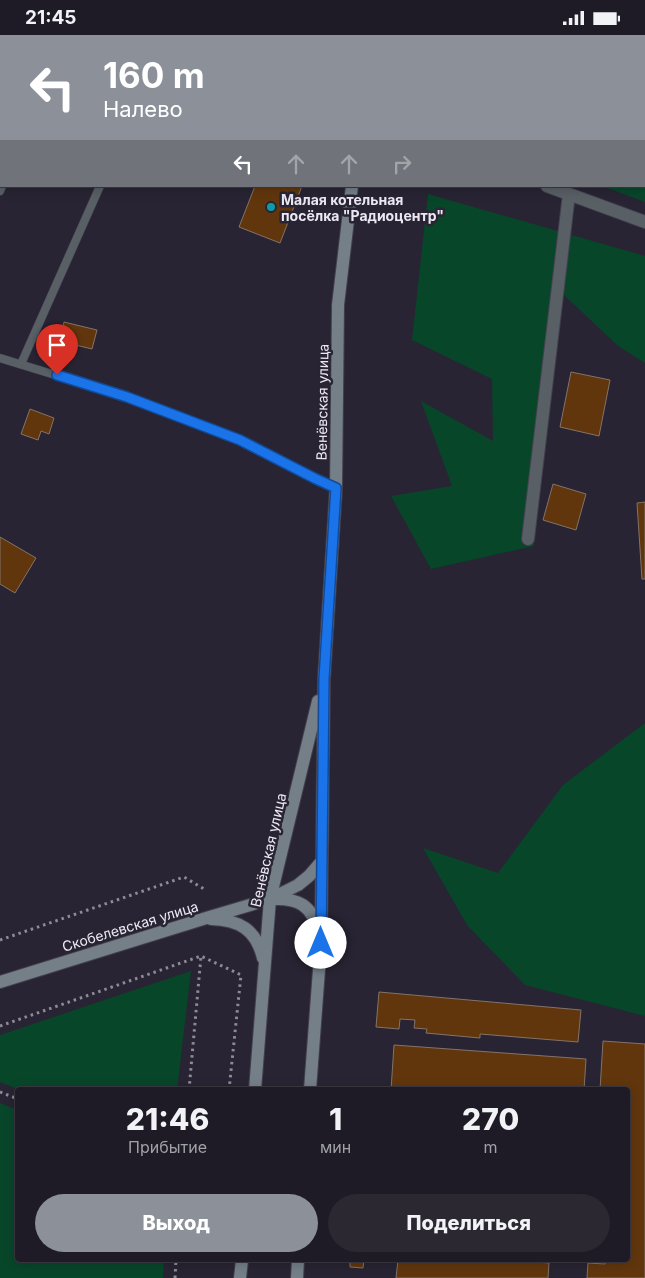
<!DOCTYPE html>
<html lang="ru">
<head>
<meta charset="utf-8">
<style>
	body { margin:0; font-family:Inter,sans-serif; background:#2b2832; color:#f1f3f6; height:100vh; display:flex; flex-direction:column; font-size:19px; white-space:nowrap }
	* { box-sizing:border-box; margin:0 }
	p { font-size:16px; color:#a1a1a7 }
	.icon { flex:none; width:28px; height:28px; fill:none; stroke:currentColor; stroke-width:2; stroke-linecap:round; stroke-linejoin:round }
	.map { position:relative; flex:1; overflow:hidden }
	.sheet { position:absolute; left:15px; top:1052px; width:615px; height:175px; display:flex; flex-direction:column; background:#1e1b26; border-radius:5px; box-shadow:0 2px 12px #0003,0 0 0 1px #3c3943 }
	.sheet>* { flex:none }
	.guide { position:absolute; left:0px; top:0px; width:645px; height:152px; box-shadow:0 2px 12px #0003,0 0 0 1px #3c3943; background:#8c9099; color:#fff; overflow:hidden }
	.pin { position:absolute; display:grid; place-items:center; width:42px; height:42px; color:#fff; margin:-51px -21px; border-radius:50% 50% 50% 0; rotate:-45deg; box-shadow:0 0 5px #0007 }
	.pin .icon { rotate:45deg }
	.me { position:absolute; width:55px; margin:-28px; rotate:0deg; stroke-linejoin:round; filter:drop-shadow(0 0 4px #0008) }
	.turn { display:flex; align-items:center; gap:18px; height:105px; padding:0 20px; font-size:22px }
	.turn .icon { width:65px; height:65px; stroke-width:2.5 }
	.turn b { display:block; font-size:35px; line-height:42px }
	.lanes { display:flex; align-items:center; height:48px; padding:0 20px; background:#0003; justify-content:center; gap:25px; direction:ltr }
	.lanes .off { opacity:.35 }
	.eta { display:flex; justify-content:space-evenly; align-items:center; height:85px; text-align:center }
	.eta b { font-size:30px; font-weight:800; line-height:35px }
	.button { display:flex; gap:10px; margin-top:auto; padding:10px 20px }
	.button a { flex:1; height:58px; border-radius:30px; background:#8c9099; color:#fff; font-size:20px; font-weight:800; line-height:58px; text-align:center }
	.button a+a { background:#2b2832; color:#f1f3f6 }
	.status { display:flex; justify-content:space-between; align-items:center; height:35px; padding:0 25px; background:#1e1b26; direction:ltr }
	.status svg { height:14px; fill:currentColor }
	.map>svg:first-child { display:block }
	.green { fill:#08462a }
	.building { fill:#61360d; stroke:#847367 }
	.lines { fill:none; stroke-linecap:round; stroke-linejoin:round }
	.lane-casing { stroke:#433f4e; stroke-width:9 }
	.street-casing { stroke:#433f4e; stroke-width:14 }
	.secondary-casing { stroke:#433f4e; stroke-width:14 }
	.path { stroke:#8e8b98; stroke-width:3; stroke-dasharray:2.5 4; stroke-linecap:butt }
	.lane { stroke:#585f65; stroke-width:8 }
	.street { stroke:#585f65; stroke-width:12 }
	.secondary { stroke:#747f88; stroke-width:12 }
	.route-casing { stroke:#114b97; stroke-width:12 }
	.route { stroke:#1a73e8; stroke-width:9 }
	.culture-dot { fill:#0f9aa8; stroke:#282433; stroke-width:2 }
	.labels { text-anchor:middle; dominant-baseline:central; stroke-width:5; stroke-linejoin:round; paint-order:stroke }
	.poi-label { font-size:14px; font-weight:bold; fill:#ebe8f3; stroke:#282433; text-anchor:start }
	.street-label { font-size:14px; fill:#ebe8f3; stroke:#282433 }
</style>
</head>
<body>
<div class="status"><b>21:45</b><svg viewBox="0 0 49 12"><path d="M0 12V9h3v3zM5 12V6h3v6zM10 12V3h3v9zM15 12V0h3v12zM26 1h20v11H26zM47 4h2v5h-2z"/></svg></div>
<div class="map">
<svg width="645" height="1243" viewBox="0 0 645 1243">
	<rect width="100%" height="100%" fill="#282433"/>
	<path class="green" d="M 431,0 L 645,0 L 645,167 L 602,151 L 644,151 L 644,1 Z
		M 428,159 L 645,221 L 645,328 L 618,311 L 563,259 L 534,511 L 431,534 L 391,461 L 452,451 L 421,366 L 493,406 L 492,344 L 412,305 Z
		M 645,688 L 645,981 L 525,950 L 467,890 L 423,813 L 498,838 L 563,750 Z
		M 191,936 L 177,1055 L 20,1055 L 0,1047 L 0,1000 Z
		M 0,1068 L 17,1075 L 18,1225 L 164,1225 L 163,1243 L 0,1243 Z"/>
	<path class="building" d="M 255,151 L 302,151 L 280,208 L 239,192 Z
		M 64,287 L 97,295 L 92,314 L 59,306 Z
		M 571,337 L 610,345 L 599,401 L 560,392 Z
		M 30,374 L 54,383 L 49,399 L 41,396 L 38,405 L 21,399 Z
		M 553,449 L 586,459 L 576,495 L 543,485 Z
		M 645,467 L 645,544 L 642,544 L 637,468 Z
		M 0,502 L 36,523 L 15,558 L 0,549 Z
		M 379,957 L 581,975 L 578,1007 L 480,999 L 480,1003 L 426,998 L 427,994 L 414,993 L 415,985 L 400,984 L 399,994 L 376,992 Z
		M 603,1006 L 645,1009 L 645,1243 L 587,1243 L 588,1228 L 605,1229 L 605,1225 L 628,1225 L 628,1055 L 600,1055 Z
		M 394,1010 L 586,1024 L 584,1055 L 391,1055 Z
		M 350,1225 L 364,1225 L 363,1233 L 350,1232 Z
		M 398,1225 L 508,1225 L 549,1228 L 548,1243 L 396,1243 Z"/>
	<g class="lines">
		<defs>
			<path id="lane" d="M 279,0 L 281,1
				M 49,1 L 50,0
				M 167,1 L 167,0
				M 0,156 L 2,151
				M 0,323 L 127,362 L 240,405 L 316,444 L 336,453
				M 21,329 L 100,151"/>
			<path id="street" d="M 547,151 L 645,187
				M 528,504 L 569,159"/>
			<path id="secondary" d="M 386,1 L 387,0
				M 273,864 C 298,863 312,870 318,896
				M 211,884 C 239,885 256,894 263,923
				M 0,947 L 203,884 L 270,864 L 298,850 L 309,841 L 322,826
				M 255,1055 L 270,864 L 318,666
				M 310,1055 L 321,908 L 324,644 L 336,453 L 338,270 L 352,151
				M 240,1243 L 242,1225
				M 297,1243 L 298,1225"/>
		</defs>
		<use href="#lane" class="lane-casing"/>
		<use href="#street" class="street-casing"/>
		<use href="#secondary" class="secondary-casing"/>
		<path class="path" d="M 0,905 L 184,842 L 204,854
			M 0,991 L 201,921 L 241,940 L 229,1055
			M 189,1055 L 201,921
			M 0,1057 L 18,1064
			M 175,1243 L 176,1225"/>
		<use href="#lane" class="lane"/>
		<use href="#street" class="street"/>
		<use href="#secondary" class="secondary"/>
	</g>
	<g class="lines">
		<defs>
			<path id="route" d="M 57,340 L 127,362 L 240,405 L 316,444 L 336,453 L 324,644 L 321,908"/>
		</defs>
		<use href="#route" class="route-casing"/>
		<use href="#route" class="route"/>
	</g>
	<circle class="culture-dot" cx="271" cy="172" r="5"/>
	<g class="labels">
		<g class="poi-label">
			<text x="281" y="164">Малая котельная<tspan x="281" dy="16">посёлка "Радиоцентр"</tspan></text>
		</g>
		<g class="street-label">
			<text transform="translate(322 367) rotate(-89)">Венёвская улица</text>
			<text transform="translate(268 815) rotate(-77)">Венёвская улица</text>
			<text transform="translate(130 891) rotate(-17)">Скобелевская улица</text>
		</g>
	</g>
</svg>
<div class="pin" style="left:57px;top:340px;background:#d93025"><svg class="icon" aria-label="arrive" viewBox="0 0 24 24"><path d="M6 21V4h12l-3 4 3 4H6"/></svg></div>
<svg class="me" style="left:321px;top:908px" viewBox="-20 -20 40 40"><circle r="19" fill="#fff"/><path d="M0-13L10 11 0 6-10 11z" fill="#1a73e8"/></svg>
<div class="guide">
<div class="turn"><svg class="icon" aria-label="left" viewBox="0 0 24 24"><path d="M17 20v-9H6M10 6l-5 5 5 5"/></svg><div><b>160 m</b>Налево</div></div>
<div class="lanes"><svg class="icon" aria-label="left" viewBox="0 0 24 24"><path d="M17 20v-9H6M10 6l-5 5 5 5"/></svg><svg class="icon off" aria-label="ahead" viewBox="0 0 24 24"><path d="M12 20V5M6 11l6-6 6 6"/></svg><svg class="icon off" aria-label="ahead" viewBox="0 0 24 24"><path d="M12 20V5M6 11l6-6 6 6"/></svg><svg class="icon off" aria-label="right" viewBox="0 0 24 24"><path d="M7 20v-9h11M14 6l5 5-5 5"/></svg></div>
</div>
<section class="sheet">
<div class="eta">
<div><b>21:46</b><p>Прибытие</p></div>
<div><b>1</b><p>мин</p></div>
<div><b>270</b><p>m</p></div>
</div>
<div class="button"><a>Выход</a><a>Поделиться</a></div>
</section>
</div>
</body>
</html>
